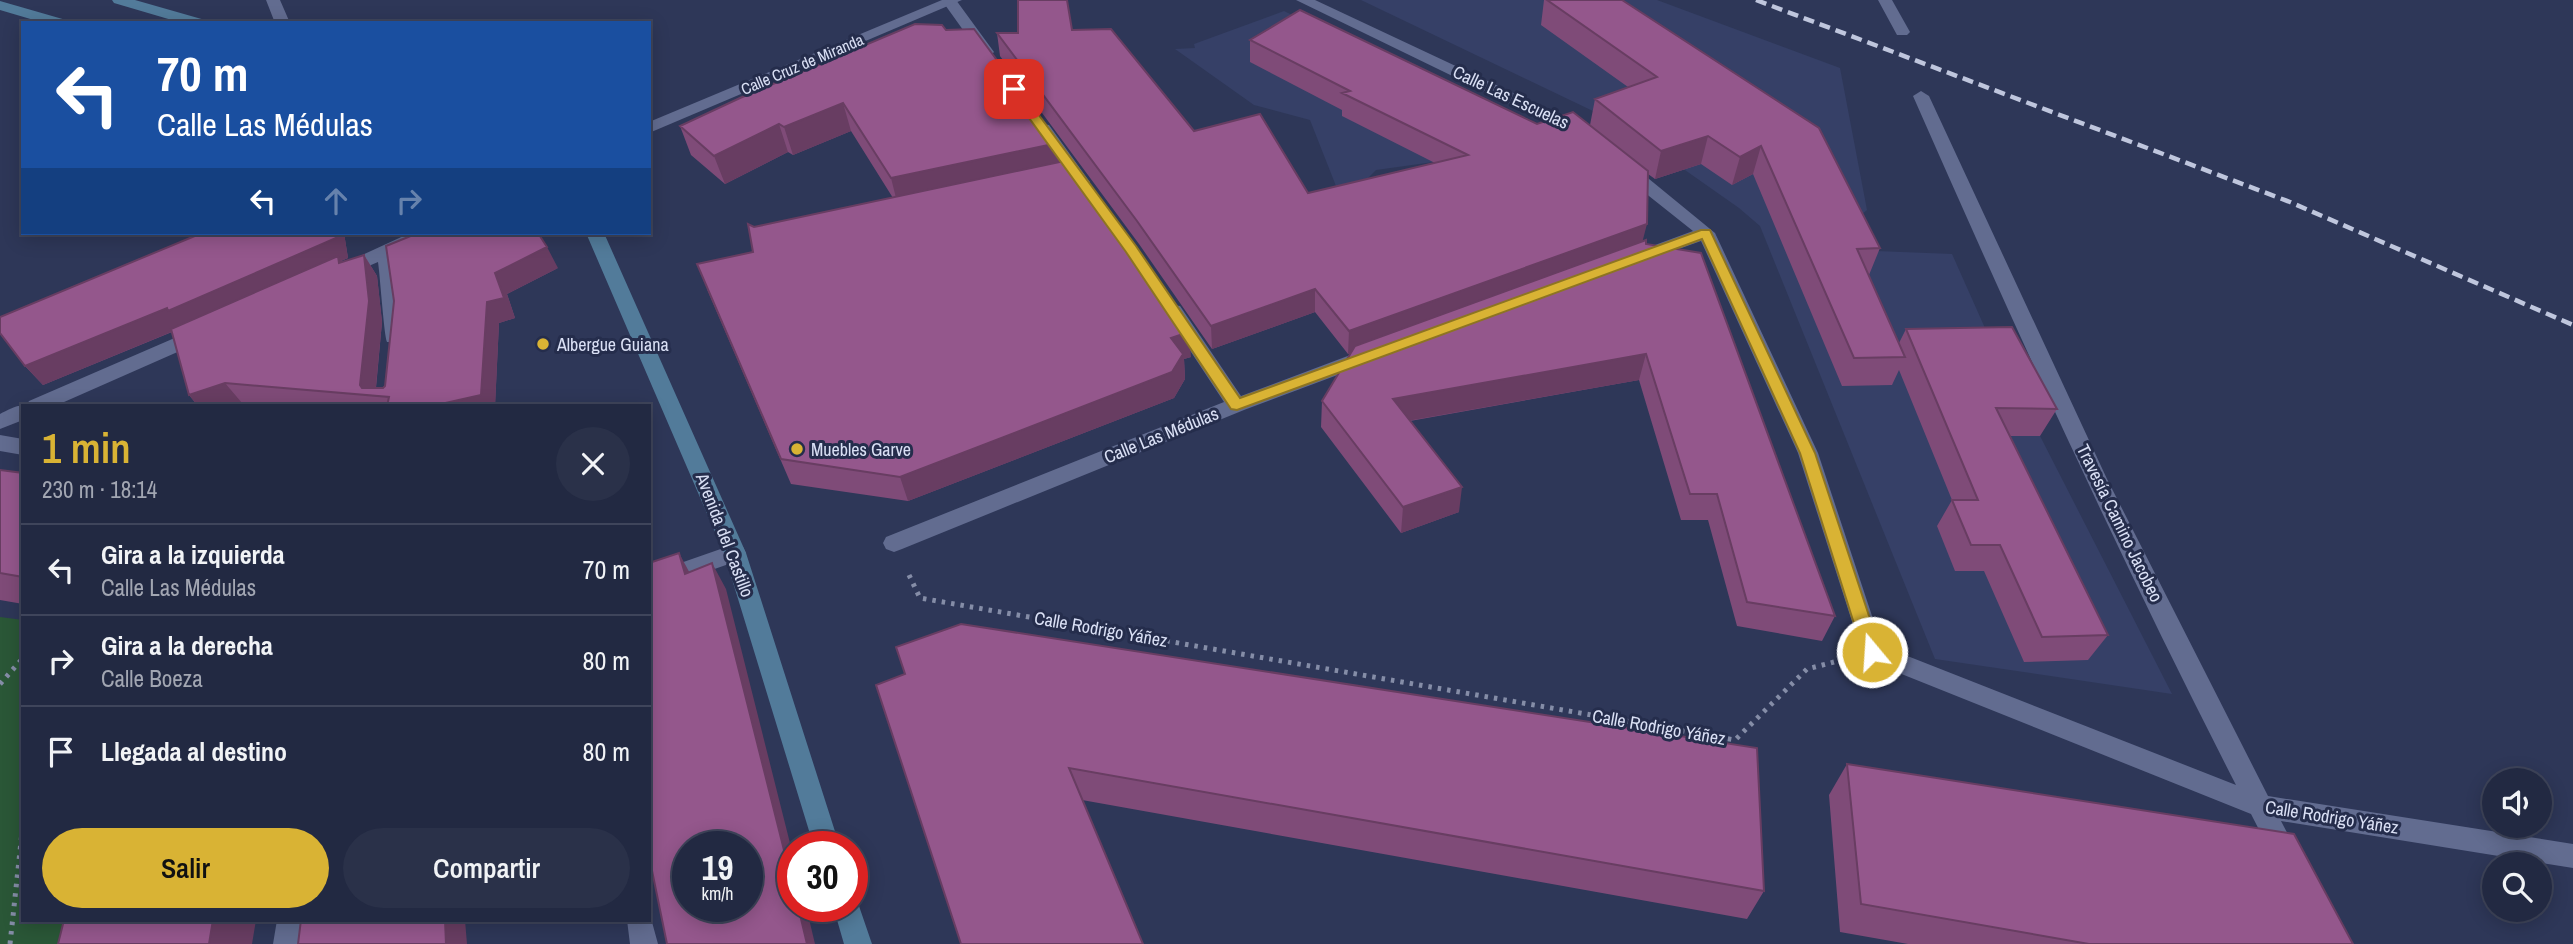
<!DOCTYPE html>
<html lang="es">
<head>
<meta charset="utf-8">
<style>
	body { margin:0; font-family:"Archivo Narrow",sans-serif; background:#2a3149; color:#f1f3f6; height:100vh; display:flex; flex-direction:column; font-size:26px; white-space:nowrap }
	* { box-sizing:border-box; margin:0 }
	p { font-size:23px; color:#a2a6b2 }
	.icon { flex:none; width:38px; height:38px; fill:none; stroke:currentColor; stroke-width:2; stroke-linecap:round; stroke-linejoin:round }
	.map { position:relative; flex:1; overflow:hidden }
	.side { position:absolute; left:21px; top:404px; width:630px; height:518px; display:flex; flex-direction:column; background:#222942; border-radius:0px; box-shadow:0 4px 18px #0003,0 0 0 2px #3f455b }
	.side>* { flex:none }
	.guide { position:absolute; left:21px; top:21px; width:630px; height:214px; border-radius:0px; box-shadow:0 4px 18px #0003,0 0 0 2px #3f455b; background:#1a4fa0; color:#fff; overflow:hidden }
	.tools { position:absolute; left:2482px; top:768px; display:grid; gap:14px }
	.tools a { display:grid; place-items:center; width:70px; height:70px; border-radius:50%; background:#222942; box-shadow:0 4px 18px #0003,0 0 0 2px #3f455b; font-size:35px }
	.speed { position:absolute; left:672px; top:831px; display:flex; gap:14px; font-size:35px; font-weight:700; text-align:center }
	.speed>* { display:grid; place-content:center; width:91px; height:91px; border-radius:50%; background:#222942; box-shadow:0 4px 18px #0003,0 0 0 2px #3f455b; line-height:1 }
	.speed small { font-size:18px; font-weight:400 }
	.speed .limit { border:10px solid #d22; background:#fff; color:#111 }
	.pin { position:absolute; display:grid; place-items:center; width:60px; height:60px; color:#fff; margin:-30px; border-radius:14px; box-shadow:0 4px 10px #0006 }
	.me { position:absolute; width:77px; margin:-38px; rotate:342deg; stroke-linejoin:round; filter:drop-shadow(0 0 5px #0008) }
	.turn { display:flex; align-items:center; gap:24px; height:147px; padding:0 21px; font-size:32px }
	.turn .icon { width:91px; height:91px; stroke-width:2.5 }
	.turn b { display:block; font-size:49px; line-height:60px }
	.lanes { display:flex; align-items:center; height:66px; padding:0 21px; background:#0003; justify-content:center; gap:35px; direction:ltr }
	.lanes .off { opacity:.35 }
	.round { display:grid; place-items:center; flex:none; width:74px; height:74px; border-radius:37px; background:#2a3149 }
	.head { display:flex; align-items:center; justify-content:space-between; height:119px; padding:0 21px }
	h1 { font-size:42px; font-weight:600; line-height:52px; color:#d9b334 }
	.primary-button { display:flex; gap:14px; margin-top:auto; padding:14px 21px }
	.primary-button a { flex:1; height:80px; border-radius:42px; background:#d9b334; color:#111; font-size:28px; font-weight:600; line-height:80px; text-align:center }
	.primary-button a+a { background:#2a3149; color:#f1f3f6 }
	ul { padding:0; list-style:none }
	li { display:flex; align-items:center; gap:21px; height:91px; padding:0 21px; border-top:2px solid #3f455b }
	li div { flex:1 }
	li b { display:block; font-size:26px }
	li em { font-style:normal }
	.map>svg:first-child { display:block }
	.built { fill:#364067 }
	.green { fill:#2a5737 }
	.lines { fill:none; stroke-linecap:round; stroke-linejoin:round }
	.path { stroke:#858da7; stroke-width:5; stroke-dasharray:3.5 6; stroke-linecap:butt }
	.pedestrian { fill:#626c90; fill-rule:evenodd }
	.minor { fill:#626c90; fill-rule:evenodd }
	.tertiary { fill:#626c90; fill-rule:evenodd }
	.secondary { fill:#527b9a; fill-rule:evenodd }
	.rail { stroke:#bfc6dd; stroke-width:4.5; stroke-dasharray:11 6; stroke-linecap:butt }
	.wall { fill:#7f4b78 }
	.shaded-wall { fill:#683d62 }
	.building { fill:#94578c; stroke:#683d62; stroke-width:2; fill-rule:evenodd }
	.route { fill:#d9b334; stroke:#8d7422; stroke-width:2 }
	.poi-dot { fill:#d9b334; stroke:#252d4c; stroke-width:2.5 }
	.labels { text-anchor:middle; dominant-baseline:central; stroke-width:6; stroke-linejoin:round; paint-order:stroke }
	.far-street-label { font-size:16px; fill:#dae0f5; stroke:#252d4c }
	.street-label { font-size:18px; fill:#dae0f5; stroke:#252d4c }
	.poi-label { font-size:18px; fill:#dae0f5; stroke:#252d4c; text-anchor:start }
</style>
</head>
<body>
<div class="map">
<svg width="2573" height="944" viewBox="0 0 2573 944">
	<rect width="100%" height="100%" fill="#2e3758"/>
	<path class="built" d="M 1361,0 L 1657,0 L 1840,68 L 1867,210 L 1861,215 L 1876,251 L 1952,254 L 1997,355 L 1966,436 L 2040,436 L 2172,694 L 1935,659 L 1760,226 L 1739,208 L 1618,123 Z
		M 1284,11 L 1515,124 L 1455,159 L 1376,170 L 1368,178 L 1336,186 L 1310,120 L 1254,105 L 1175,49 L 1195,48 L 1194,44 Z"/>
	<path class="green" d="M 0,617 L 23,620 L 23,920 L 105,921 L 99,944 L 0,944 Z"/>
	<g class="lines">
		<path class="path" d="M 909,575 L 920,598 L 1735,740 L 1807,669 L 1834,662
			M 0,684 L 23,658
			M 10,944 L 23,823"/>
		<path class="pedestrian" d="M 410,233 L 434,233 L 431,237 L 395,254 C 398,275 411,324 401,342 L 387,342 C 384,335 380,275 378,262 L 341,278 L 334,276 L 332,272 L 334,268 Z
			M 200,327 L 207,329 L 210,334 L 207,339 L 55,406 L 23,406 L 23,420 L 0,429 L 0,414 C 8,410 18,404 26,406 L 29,401 Z
			M 0,435 L 23,439 L 23,455 L 0,451 Z
			M 735,544 L 743,547 L 746,553 L 743,559 L 649,592 L 649,574 Z
			M 649,911 L 658,944 L 630,944 L 627,920 L 649,920 Z
			M 277,920 L 303,920 L 301,944 L 273,944 Z"/>
		<path class="minor" d="M 266,0 L 280,0 L 290,23 L 275,23 Z
			M 944,0 L 956,0 L 994,52 L 991,55 L 981,55 L 943,2 Z
			M 1296,0 L 1315,0 L 1586,127 L 1588,131 L 1580,136 L 1574,135 Z
			M 1878,0 L 1892,0 L 1910,32 L 1907,35 L 1897,35 Z
			M 1921,91 L 1929,96 L 2107,479 L 2268,796 L 2573,844 L 2573,868 L 2281,821 L 2299,856 L 2295,865 L 2286,868 L 2277,865 L 2251,814 L 1864,659 L 1798,453 L 1701,241 L 1648,260 L 1636,260 L 1633,256 L 1636,252 L 1693,231 L 1620,173 L 1617,169 L 1620,165 L 1632,165 L 1715,233 L 1818,453 L 1882,646 L 2236,785 C 2120,559 2015,328 1913,96 Z
			M 1043,124 L 1049,125 L 1087,178 L 1090,182 L 1087,186 L 1075,186 L 1035,129 Z
			M 1173,305 L 1180,306 L 1241,396 L 1361,351 L 1375,351 L 1378,356 L 1375,361 L 1244,410 L 902,549 L 894,552 L 886,549 L 883,543 L 886,537 L 1224,402 L 1164,311 L 1166,306 Z"/>
		<path class="tertiary" d="M 942,0 L 962,0 L 649,133 L 649,122 Z"/>
		<path class="secondary" d="M 112,0 L 135,0 L 205,20 L 207,23 L 182,23 L 114,3 Z
			M 0,1 L 66,20 L 68,23 L 44,23 L 0,10 Z
			M 586,233 L 604,233 L 746,553 L 840,847 L 814,847 L 724,553 Z
			M 852,896 L 859,906 L 872,944 L 844,944 L 833,906 L 852,906 Z"/>
		<path class="rail" d="M 1756,0 L 2290,202 L 2573,325"/>
	</g>
	<path class="wall" d="M 1544,0 L 1622,0 L 1880,248 L 1869,275 L 1899,343 L 1906,329 L 2057,409 L 2040,436 L 2009,436 L 2108,635 L 2088,660 L 2024,662 L 1984,571 L 1955,571 L 1937,526 L 1952,500 L 1899,370 L 1892,385 L 1842,386 L 1753,174 L 1732,185 L 1701,164 L 1655,179 L 1648,174 L 1642,242 L 1646,244 L 1835,616 L 1822,641 L 1737,626 L 1708,520 L 1681,520 L 1639,380 L 1410,421 L 1459,512 L 1401,533 L 1321,427 L 1322,401 L 1351,353 L 1348,354 L 1315,312 L 1212,349 L 1139,244 L 1000,56 L 997,33 L 1072,30 L 1194,131 L 1308,193 L 1435,163 L 1342,116 L 1342,110 L 1250,62 L 1250,40 L 1537,124 L 1590,125 L 1595,99 L 1628,87 L 1541,25 Z
		M 946,30 L 1058,143 L 1061,161 L 1191,357 L 1184,359 L 1185,379 L 1174,398 L 908,501 L 791,484 L 707,289 L 753,252 L 754,227 L 893,198 L 851,131 L 793,155 L 788,152 L 725,184 L 691,155 L 680,126 Z
		M 202,233 L 344,233 L 348,258 L 341,261 L 342,262 L 364,255 L 377,276 L 382,322 L 376,388 L 383,388 L 385,386 L 394,301 L 558,268 L 507,294 L 515,318 L 499,323 L 495,406 L 270,406 L 242,403 L 235,406 L 198,406 L 189,395 L 172,332 L 43,385 L 25,366 Z
		M 0,470 L 23,473 L 23,604 L 0,600 Z
		M 876,685 L 1764,891 L 1747,919 L 1082,800 Z
		M 1847,764 L 2353,944 L 1908,944 L 1840,932 L 1829,795 Z"/>
	<path class="shaded-wall" d="M 843,103 L 851,131 L 793,155 L 784,127 Z
		M 779,124 L 788,152 L 725,184 L 714,156 Z
		M 1708,136 L 1701,164 L 1655,179 L 1661,151 Z
		M 1058,143 L 1063,171 L 898,206 L 891,178 Z
		M 1761,146 L 1753,174 L 1732,185 L 1740,157 Z
		M 1647,224 L 1641,247 L 1348,354 L 1349,331 Z
		M 335,233 L 344,233 L 348,258 L 341,261 L 351,277 L 181,328 L 43,385 L 25,366 L 167,308 Z
		M 547,247 L 558,268 L 507,294 L 515,318 L 499,323 L 495,406 L 432,406 L 487,302 L 495,273 Z
		M 364,255 L 377,276 L 382,322 L 375,396 L 367,395 L 360,385 Z
		M 1315,289 L 1315,312 L 1212,349 L 1211,326 Z
		M 1189,332 L 1191,357 L 1184,359 L 1185,379 L 1174,398 L 908,501 L 900,477 L 1171,338 Z
		M 1646,354 L 1639,380 L 1390,424 L 1393,399 Z
		M 225,383 L 242,403 L 235,406 L 198,406 L 189,395 Z
		M 1462,487 L 1459,512 L 1401,533 L 1403,507 Z
		M 679,553 L 693,579 L 685,574 Z
		M 712,563 L 726,589 L 793,855 L 793,886 Z
		M 798,906 L 806,906 L 815,944 L 807,944 Z
		M 213,920 L 256,920 L 252,944 L 209,944 Z
		M 445,920 L 465,920 L 467,944 L 446,944 Z"/>
	<path class="building" d="M 1018,0 L 1067,0 L 1072,30 L 1111,29 L 1194,131 L 1260,114 L 1308,193 L 1468,155 L 1342,93 L 1350,91 L 1250,40 L 1300,10 L 1537,124 L 1573,112 L 1648,171 L 1647,224 L 1349,331 L 1315,289 L 1211,326 L 1137,221 L 997,33 L 1018,33 Z
		M 1547,0 L 1622,0 L 1819,128 L 1880,248 L 1857,249 L 1905,357 L 1854,358 L 1761,146 L 1740,157 L 1708,136 L 1661,151 L 1595,99 L 1657,77 Z
		M 915,24 L 942,25 L 946,30 L 974,29 L 1058,143 L 891,178 L 843,103 L 784,127 L 779,124 L 714,156 L 680,126 L 740,98 Z
		M 1069,160 L 1189,332 L 1171,338 L 1183,354 L 1172,372 L 900,477 L 781,459 L 697,264 L 753,252 L 748,224 L 754,227 Z
		M 202,233 L 335,233 L 336,238 L 168,311 L 167,308 L 25,366 L 0,333 L 0,317 Z
		M 418,233 L 538,233 L 547,247 L 495,273 L 504,298 L 487,302 L 481,395 L 432,406 L 387,406 L 389,397 L 225,383 L 189,395 L 171,329 L 338,256 L 339,263 L 364,255 L 369,301 L 360,385 L 362,388 L 383,388 L 385,386 L 394,301 L 386,246 Z
		M 1646,240 L 1646,244 L 1701,253 L 1835,616 L 1747,602 L 1717,494 L 1690,494 L 1646,354 L 1393,399 L 1462,487 L 1403,507 L 1322,401 L 1355,346 Z
		M 2012,327 L 2057,409 L 1996,408 L 2108,635 L 2042,637 L 2000,545 L 1971,545 L 1952,500 L 1978,500 L 1906,329 Z
		M 0,470 L 23,473 L 23,577 L 0,573 Z
		M 679,553 L 685,574 L 712,563 L 793,886 L 793,906 L 798,906 L 807,944 L 667,944 L 649,856 L 649,563 ZM 688,847 L 747,847 L 747,906 L 688,906 Z
		M 961,624 L 1757,748 L 1764,891 L 1069,768 L 1143,944 L 961,944 L 876,685 L 905,674 L 896,647 Z
		M 1847,764 L 2294,834 L 2353,944 L 2089,944 L 1861,904 Z
		M 64,920 L 213,920 L 209,944 L 58,944 Z
		M 301,920 L 445,920 L 446,944 L 298,944 Z"/>
	<path class="route" d="M 1014,86 L 1018,87 L 1136,246 L 1240,398 L 1701,230 L 1710,230 L 1815,453 L 1881,652 L 1878,657 L 1872,659 L 1866,657 L 1863,652 L 1800,453 L 1702,239 L 1237,410 L 1231,409 L 1126,252 L 1008,89 Z"/>
	<g class="poi-dot">
		<circle cx="543" cy="344" r="7"/>
		<circle cx="797" cy="449" r="7"/>
	</g>
	<g class="labels">
		<g class="far-street-label">
			<text transform="translate(802 64) rotate(-23)">Calle Cruz de Miranda</text>
		</g>
		<g class="street-label">
			<text transform="translate(1511 97) rotate(25)">Calle Las Escuelas</text>
			<text transform="translate(1161 435) rotate(-22)">Calle Las Médulas</text>
			<text transform="translate(2120 523) rotate(64)">Travesía Camino Jacobeo</text>
			<text transform="translate(725 535) rotate(69)">Avenida del Castillo</text>
			<text transform="translate(1101 629) rotate(10)">Calle Rodrigo Yáñez</text>
			<text transform="translate(1659 727) rotate(10)">Calle Rodrigo Yáñez</text>
			<text transform="translate(2332 817) rotate(9)">Calle Rodrigo Yáñez</text>
		</g>
		<g class="poi-label">
			<text x="557" y="344">Albergue Guiana</text>
			<text x="811" y="449">Muebles Garve</text>
		</g>
	</g>
</svg>
<div class="tools">
<a><svg class="icon" aria-label="sound" viewBox="0 0 24 24"><path d="M4 9h4l5-4v14l-5-4H4zM17 9q2 3 0 6"/></svg></a>
<a><svg class="icon" aria-label="search" viewBox="0 0 24 24"><circle cx="10" cy="10" r="6"/><path d="M15 15l6 6"/></svg></a>
</div>
<div class="speed"><div>19<small>km/h</small></div><div class="limit">30</div></div>
<div class="pin" style="left:1014px;top:89px;background:#d93025"><svg class="icon" aria-label="arrive" viewBox="0 0 24 24"><path d="M6 21V4h12l-3 4 3 4H6"/></svg></div>
<svg class="me" style="left:1872px;top:652px" viewBox="-20 -20 40 40"><circle r="17" fill="#d9b334" stroke="#fff" stroke-width="3"/><path d="M0-11L8 9 0 5-8 9z" fill="#fff"/></svg>
<div class="guide">
<div class="turn"><svg class="icon" aria-label="left" viewBox="0 0 24 24"><path d="M17 20v-9H6M10 6l-5 5 5 5"/></svg><div><b>70 m</b>Calle Las Médulas</div></div>
<div class="lanes"><svg class="icon" aria-label="left" viewBox="0 0 24 24"><path d="M17 20v-9H6M10 6l-5 5 5 5"/></svg><svg class="icon off" aria-label="ahead" viewBox="0 0 24 24"><path d="M12 20V5M6 11l6-6 6 6"/></svg><svg class="icon off" aria-label="right" viewBox="0 0 24 24"><path d="M7 20v-9h11M14 6l5 5-5 5"/></svg></div>
</div>
<section class="side">
<div class="head"><div><h1>1 min</h1><p>230 m · 18:14</p></div><a class="round"><svg class="icon" aria-label="close" viewBox="0 0 24 24"><path d="M6 6l12 12M18 6L6 18"/></svg></a></div>
<ul>
<li><svg class="icon" aria-label="left" viewBox="0 0 24 24"><path d="M17 20v-9H6M10 6l-5 5 5 5"/></svg><div><b>Gira a la izquierda</b><p>Calle Las Médulas</p></div><em>70 m</em></li>
<li><svg class="icon" aria-label="right" viewBox="0 0 24 24"><path d="M7 20v-9h11M14 6l5 5-5 5"/></svg><div><b>Gira a la derecha</b><p>Calle Boeza</p></div><em>80 m</em></li>
<li><svg class="icon" aria-label="arrive" viewBox="0 0 24 24"><path d="M6 21V4h12l-3 4 3 4H6"/></svg><div><b>Llegada al destino</b></div><em>80 m</em></li>
</ul>
<div class="primary-button"><a>Salir</a><a>Compartir</a></div>
</section>
</div>
</body>
</html>
